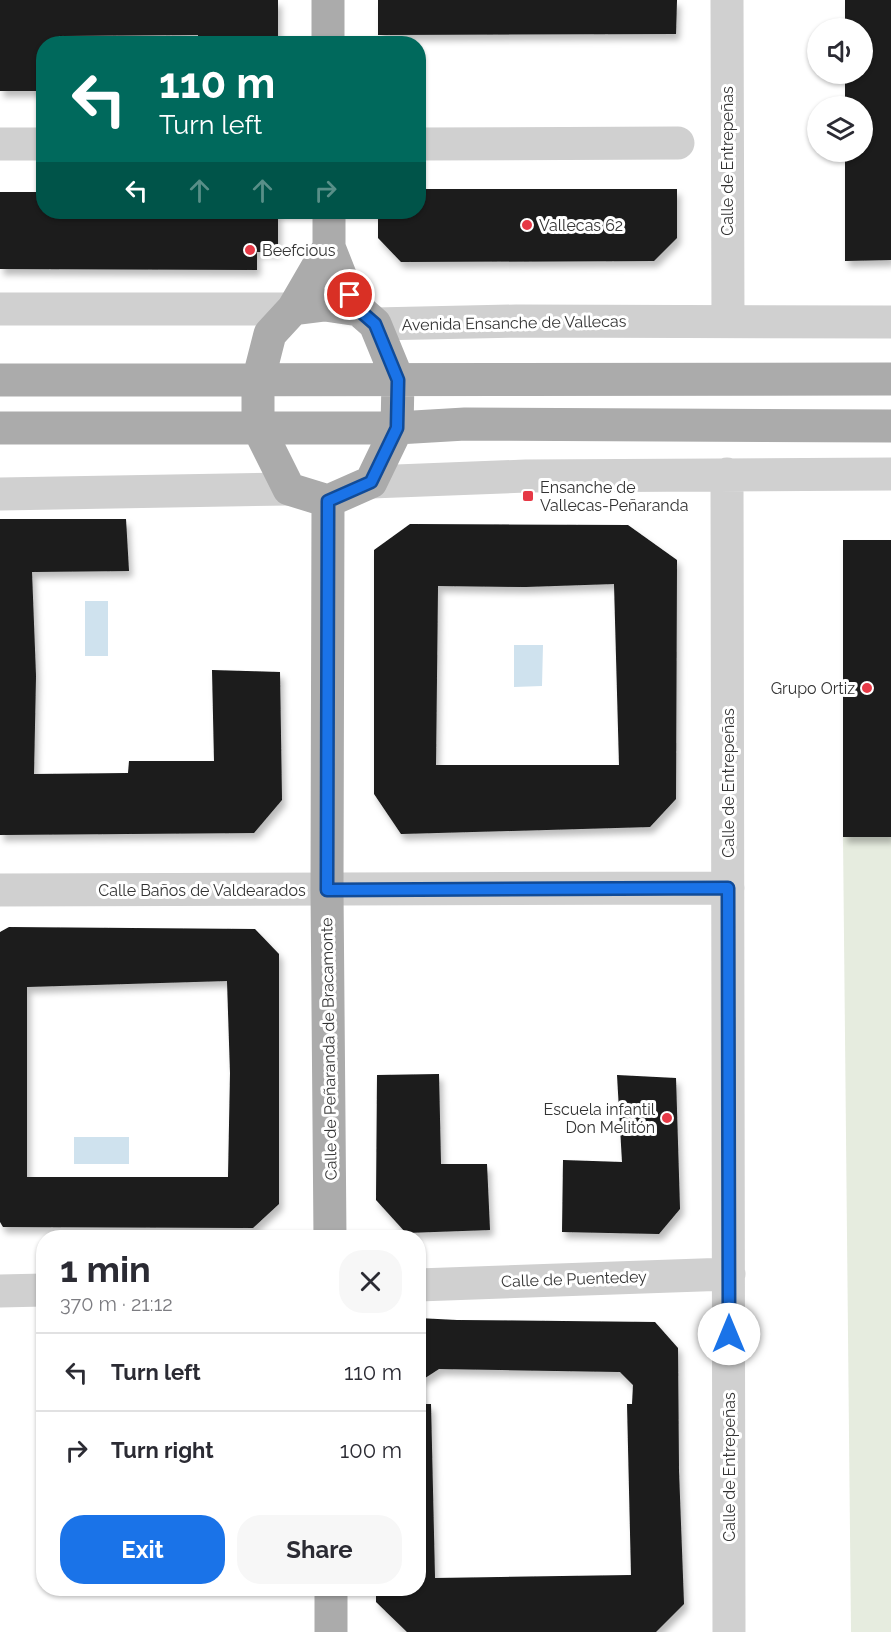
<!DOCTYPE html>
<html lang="en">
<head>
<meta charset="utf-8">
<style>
	body { margin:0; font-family:Raleway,sans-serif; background:#f7f7f7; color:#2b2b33; height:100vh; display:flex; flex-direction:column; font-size:22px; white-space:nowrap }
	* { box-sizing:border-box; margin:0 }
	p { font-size:20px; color:#7c7c81 }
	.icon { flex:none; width:33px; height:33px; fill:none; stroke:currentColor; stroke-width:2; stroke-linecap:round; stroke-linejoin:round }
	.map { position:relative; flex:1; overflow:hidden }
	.sheet { position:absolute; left:36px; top:1230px; width:390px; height:366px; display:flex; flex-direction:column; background:#fff; border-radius:24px; box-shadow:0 2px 4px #0004 }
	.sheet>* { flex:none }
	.guide { position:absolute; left:36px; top:36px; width:390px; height:183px; border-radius:24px; box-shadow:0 2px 4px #0004; background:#00695c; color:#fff; overflow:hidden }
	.fabs { position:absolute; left:807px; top:18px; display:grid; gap:12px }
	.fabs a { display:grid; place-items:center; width:66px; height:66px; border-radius:50%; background:#fff; box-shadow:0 2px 4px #0004; font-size:30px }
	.pin { position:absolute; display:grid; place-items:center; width:51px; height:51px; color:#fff; margin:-26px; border:3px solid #fff; border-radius:50%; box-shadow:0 2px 6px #0007 }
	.me { position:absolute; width:66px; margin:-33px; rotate:0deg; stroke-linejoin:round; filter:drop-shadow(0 0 4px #0008) }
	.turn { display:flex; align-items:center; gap:21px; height:126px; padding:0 24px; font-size:27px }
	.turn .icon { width:78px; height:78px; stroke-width:2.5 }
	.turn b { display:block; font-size:42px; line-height:51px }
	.lanes { display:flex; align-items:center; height:57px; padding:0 24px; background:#0003; justify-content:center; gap:30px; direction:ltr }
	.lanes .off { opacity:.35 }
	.round { display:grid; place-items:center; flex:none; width:63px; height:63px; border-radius:24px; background:#f7f7f7 }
	.head { display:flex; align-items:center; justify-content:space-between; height:102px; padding:0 24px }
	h1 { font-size:36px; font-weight:700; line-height:45px }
	.button { display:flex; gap:12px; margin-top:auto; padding:12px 24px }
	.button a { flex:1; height:69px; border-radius:24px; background:#1a73e8; color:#fff; font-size:24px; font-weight:700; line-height:69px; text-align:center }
	.button a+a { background:#f7f7f7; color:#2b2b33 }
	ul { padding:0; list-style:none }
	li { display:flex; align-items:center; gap:18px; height:78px; padding:0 24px; border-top:2px solid #e1e1e2 }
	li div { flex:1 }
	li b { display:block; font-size:22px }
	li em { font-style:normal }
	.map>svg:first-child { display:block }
	.green { fill:#e6ecdf }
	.water { fill:#cfe2ee }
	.building { fill:#1a1a1a; fill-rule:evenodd; filter:url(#shadow) }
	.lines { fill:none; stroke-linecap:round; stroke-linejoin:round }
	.minor { stroke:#d0d0d0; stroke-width:33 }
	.major { stroke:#ababab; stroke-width:33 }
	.route-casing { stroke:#114b97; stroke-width:15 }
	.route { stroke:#1a73e8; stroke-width:10 }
	.poi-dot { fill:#e63946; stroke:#fff; stroke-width:2 }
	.labels { text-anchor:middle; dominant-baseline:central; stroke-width:6; stroke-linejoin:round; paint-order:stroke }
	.street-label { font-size:16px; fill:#333; stroke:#fff }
	.poi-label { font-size:16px; fill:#333; stroke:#fff; text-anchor:start }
</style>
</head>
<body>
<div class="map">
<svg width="891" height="1632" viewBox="0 0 891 1632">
	<defs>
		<filter id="shadow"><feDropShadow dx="3.5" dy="6" stdDeviation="3" flood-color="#0004"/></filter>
	</defs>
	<rect width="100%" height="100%" fill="#fff"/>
	<path class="green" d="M 843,837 L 891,837 L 891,1632 L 851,1632 Z"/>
	<path class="water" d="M 85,601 L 108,601 L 108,656 L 85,656 Z
		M 514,645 L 543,645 L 542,686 L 514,687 Z
		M 74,1137 L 129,1137 L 129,1164 L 74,1164 Z"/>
	<path class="building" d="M 0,0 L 278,0 L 278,44 L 198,44 L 198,35 L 59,36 L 59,44 L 44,44 L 44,91 L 0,91 Z
		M 378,0 L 677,0 L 676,34 L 378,35 Z
		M 845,0 L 891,0 L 891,260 L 845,261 L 845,152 L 862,152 L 862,106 L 845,106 L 845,74 L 862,74 L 862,28 L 845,28 Z
		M 418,189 L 677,189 L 677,238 L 654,261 L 401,262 L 378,238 L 378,212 L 418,212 Z
		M 0,192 L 44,192 L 44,212 L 278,212 L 278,252 L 257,252 L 257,270 L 0,269 Z
		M 0,519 L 126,519 L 129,571 L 32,572 L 36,676 L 34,774 L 128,773 L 129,761 L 214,761 L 212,670 L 280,672 L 282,800 L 254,833 L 0,835 Z
		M 410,524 L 628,525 L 677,560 L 676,799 L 650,827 L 401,834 L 374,794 L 374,550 ZM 614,584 L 619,765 L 436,765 L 438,586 L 525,587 Z
		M 843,540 L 891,540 L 891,837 L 843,837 Z
		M 9,927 L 255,929 L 279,954 L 279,1204 L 253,1228 L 3,1227 L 0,1222 L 0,932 ZM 227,981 L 230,1073 L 228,1177 L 27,1177 L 27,987 Z
		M 439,1074 L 441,1164 L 487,1164 L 490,1230 L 406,1233 L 376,1200 L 377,1075 Z
		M 617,1075 L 676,1078 L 680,1209 L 659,1234 L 562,1232 L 563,1160 L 622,1162 Z
		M 418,1318 L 457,1320 L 655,1322 L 678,1348 L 679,1471 L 684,1604 L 656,1632 L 407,1632 L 376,1602 L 376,1588 L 418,1588 ZM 439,1369 L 620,1372 L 633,1385 L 632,1404 L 627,1404 L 631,1575 L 435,1578 L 431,1404 L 423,1404 L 422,1380 Z"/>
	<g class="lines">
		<path class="minor" d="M 727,0 L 728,321
			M 0,144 L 44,144
			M 418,144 L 678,143
			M 0,309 L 293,309
			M 375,324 L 516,321 L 891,322
			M 727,474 L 729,1632
			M 371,482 L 526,476 L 891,474
			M 0,494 L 289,489
			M 0,890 L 728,888
			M 418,1285 L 729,1274
			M 0,1291 L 44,1290"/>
		<path class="major" d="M 328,0 L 328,44
			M 329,212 L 329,247 L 342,280 L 359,310
			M 293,309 L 325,305 L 359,310 L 375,324 L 398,380 L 397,428 L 371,482 L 328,501 L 289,489 L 258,427 L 258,381 L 270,334 L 293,309 L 329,247
			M 0,380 L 891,379
			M 0,428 L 397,428 L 465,424 L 891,426
			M 328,501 L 327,890 L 330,1238
			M 331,1632 L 331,1588"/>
	</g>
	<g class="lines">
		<defs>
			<path id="route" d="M 350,295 L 359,310 L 375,324 L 398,380 L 397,428 L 371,482 L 328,501 L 327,890 L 728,888 L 729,1334"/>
		</defs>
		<use href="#route" class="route-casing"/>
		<use href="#route" class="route"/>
	</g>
	<g class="poi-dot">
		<circle cx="527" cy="225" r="6"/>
		<circle cx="250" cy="250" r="6"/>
		<rect x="522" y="490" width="12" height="12" rx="3"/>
		<circle cx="867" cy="688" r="6"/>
		<circle cx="667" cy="1118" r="6"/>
	</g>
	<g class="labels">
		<g class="street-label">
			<text transform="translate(727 161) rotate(-90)">Calle de Entrepeñas</text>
			<text transform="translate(514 323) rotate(-1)">Avenida Ensanche de Vallecas</text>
			<text transform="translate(728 783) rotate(-90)">Calle de Entrepeñas</text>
			<text x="202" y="890">Calle Baños de Valdearados</text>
			<text transform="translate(329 1049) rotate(-91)">Calle de Peñaranda de Bracamonte</text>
			<text transform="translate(574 1279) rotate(-2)">Calle de Puentedey</text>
			<text transform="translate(729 1467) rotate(-90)">Calle de Entrepeñas</text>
		</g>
		<g class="poi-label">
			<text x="539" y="225">Vallecas 62</text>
			<text x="262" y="250">Beefcious</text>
			<text x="540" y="487">Ensanche de<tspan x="540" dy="18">Vallecas-Peñaranda</tspan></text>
			<text x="855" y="688" text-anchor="end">Grupo Ortiz</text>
			<text x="655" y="1109" text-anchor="end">Escuela infantil<tspan x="655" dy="18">Don Melitón</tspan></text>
		</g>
	</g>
</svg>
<div class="fabs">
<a><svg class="icon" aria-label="sound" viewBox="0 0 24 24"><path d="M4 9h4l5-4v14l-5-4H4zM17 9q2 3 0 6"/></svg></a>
<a><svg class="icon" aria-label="layers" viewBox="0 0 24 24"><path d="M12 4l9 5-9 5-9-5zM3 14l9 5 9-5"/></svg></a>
</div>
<div class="pin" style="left:350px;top:295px;background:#d93025"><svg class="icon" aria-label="arrive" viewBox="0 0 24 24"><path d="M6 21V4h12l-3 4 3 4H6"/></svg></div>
<svg class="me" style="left:729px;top:1334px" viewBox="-20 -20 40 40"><circle r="19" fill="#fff"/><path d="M0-13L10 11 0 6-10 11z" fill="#1a73e8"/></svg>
<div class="guide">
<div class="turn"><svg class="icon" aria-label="left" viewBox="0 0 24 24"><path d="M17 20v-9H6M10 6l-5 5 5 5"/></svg><div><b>110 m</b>Turn left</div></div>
<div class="lanes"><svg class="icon" aria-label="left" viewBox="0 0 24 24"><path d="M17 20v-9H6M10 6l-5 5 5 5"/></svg><svg class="icon off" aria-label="ahead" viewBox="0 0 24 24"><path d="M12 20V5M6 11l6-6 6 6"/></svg><svg class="icon off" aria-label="ahead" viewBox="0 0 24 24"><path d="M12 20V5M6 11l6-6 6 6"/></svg><svg class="icon off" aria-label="right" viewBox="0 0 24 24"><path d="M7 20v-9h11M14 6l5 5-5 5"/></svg></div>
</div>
<section class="sheet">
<div class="head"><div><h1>1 min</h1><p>370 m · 21:12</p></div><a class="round"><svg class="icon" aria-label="close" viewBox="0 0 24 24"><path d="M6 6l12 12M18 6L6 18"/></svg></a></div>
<ul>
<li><svg class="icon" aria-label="left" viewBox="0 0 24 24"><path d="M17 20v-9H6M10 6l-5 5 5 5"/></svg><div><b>Turn left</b></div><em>110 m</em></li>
<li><svg class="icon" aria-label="right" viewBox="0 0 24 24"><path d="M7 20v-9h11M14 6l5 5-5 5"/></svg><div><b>Turn right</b></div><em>100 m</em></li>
</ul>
<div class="button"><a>Exit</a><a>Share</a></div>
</section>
</div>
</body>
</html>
